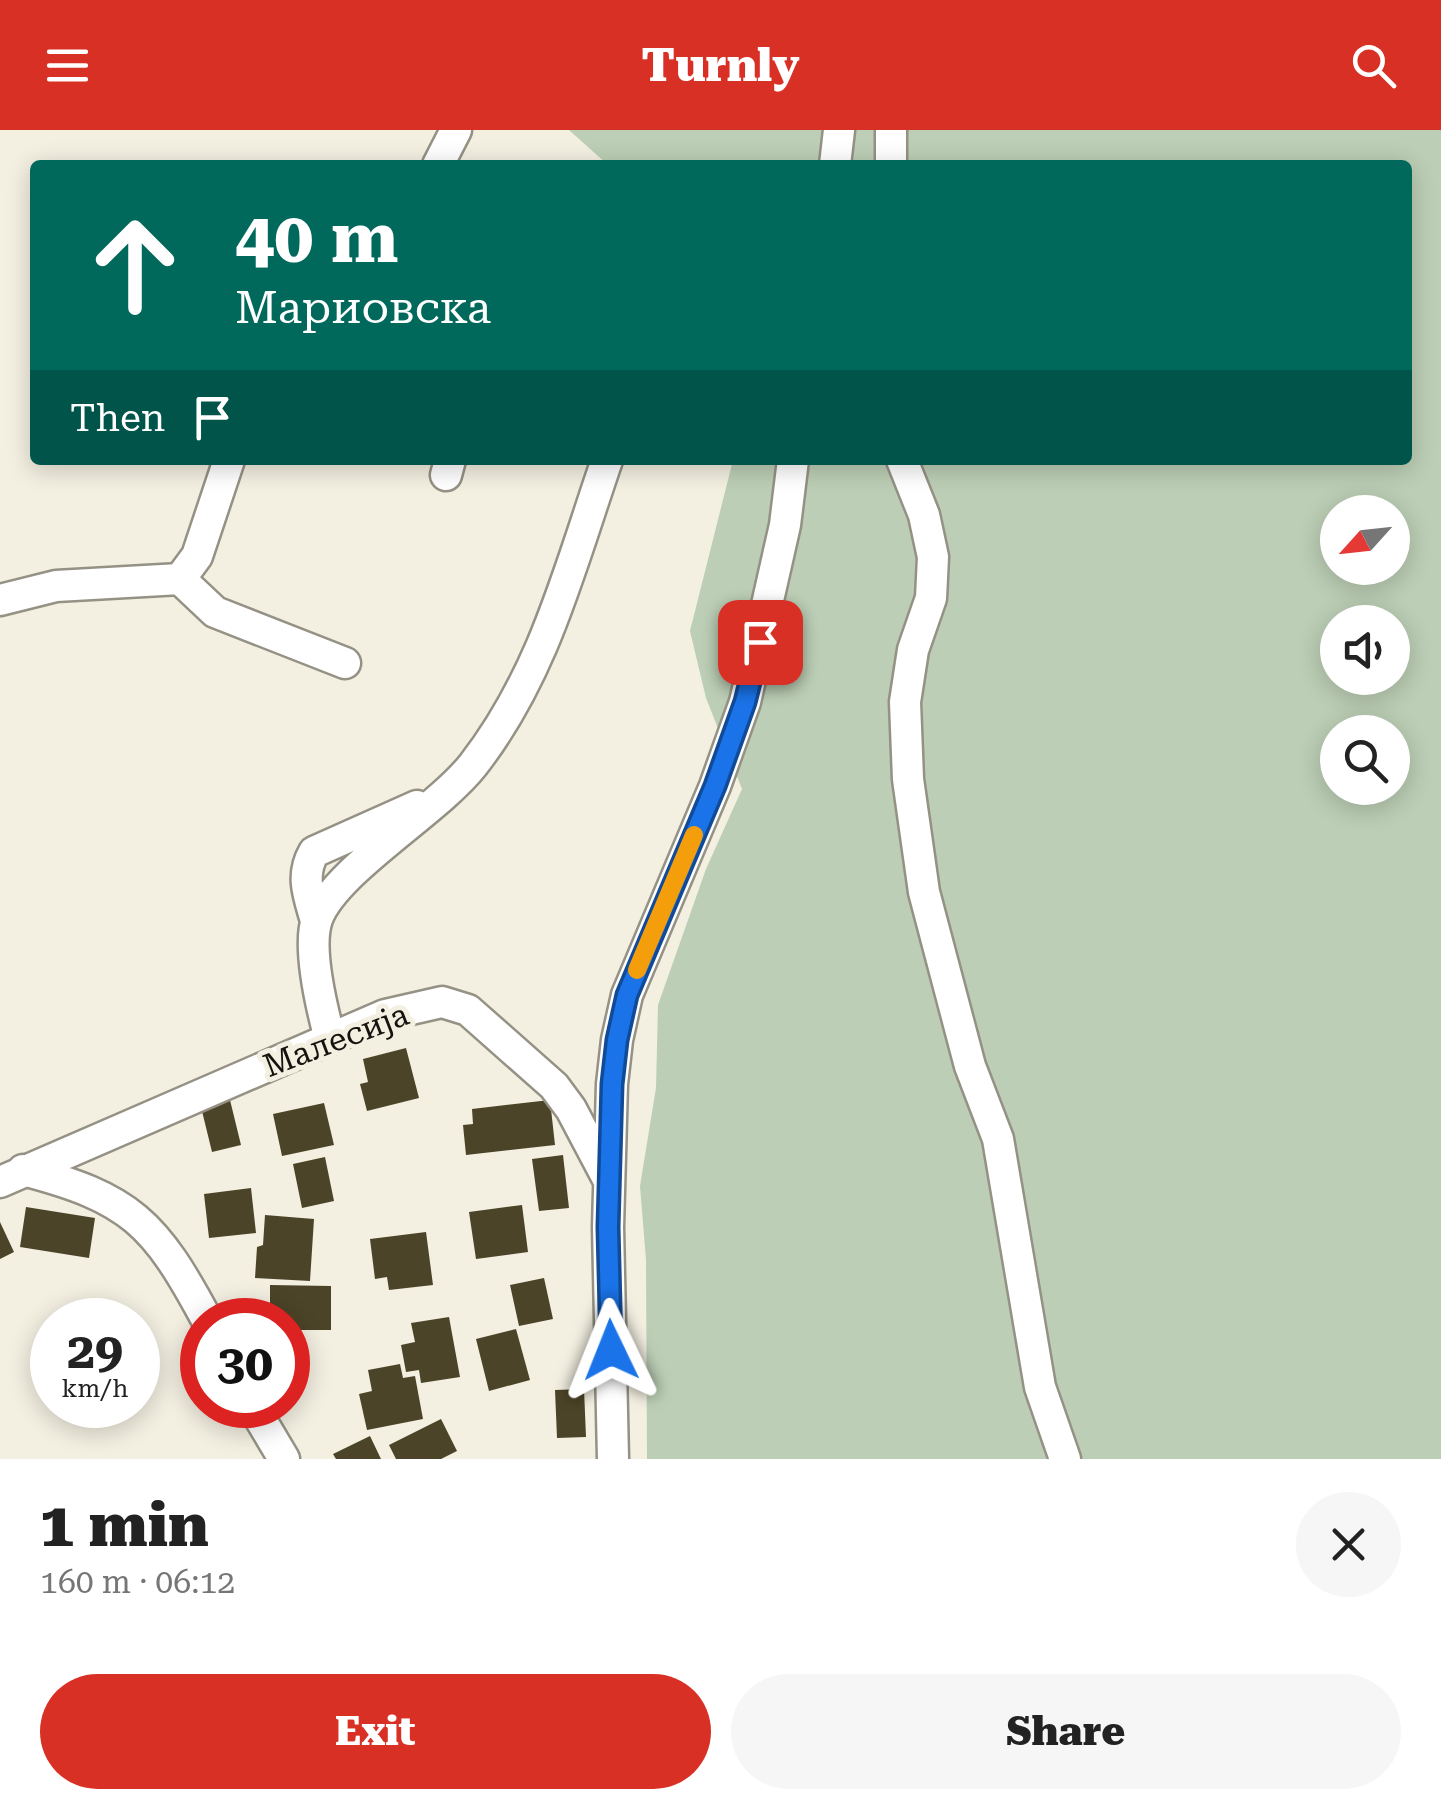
<!DOCTYPE html>
<html lang="en">
<head>
<meta charset="utf-8">
<style>
	body { margin:0; font-family:"Roboto Serif",serif; background:#f6f6f6; color:#222; height:100vh; display:flex; flex-direction:column; font-size:38px; white-space:nowrap }
	* { box-sizing:border-box; margin:0 }
	p { font-size:32px; color:#767676 }
	.icon { flex:none; width:55px; height:55px; fill:none; stroke:currentColor; stroke-width:2; stroke-linecap:round; stroke-linejoin:round }
	.map { position:relative; height:1329px; overflow:hidden }
	.side { display:flex; flex-direction:column; background:#fff; flex:1 }
	.side>* { flex:none }
	.hud { position:absolute; left:30px; top:30px; width:1382px; height:305px; border-radius:10px; box-shadow:0 5px 25px #0003; background:#00695c; color:#fff; overflow:hidden }
	.needle { width:65px; rotate:243deg }
	.controls { position:absolute; left:1320px; top:365px; display:grid; gap:20px }
	.controls a { display:grid; place-items:center; width:90px; height:90px; border-radius:50%; background:#fff; box-shadow:0 5px 25px #0003; font-size:50px }
	.speed { position:absolute; left:30px; top:1168px; display:flex; gap:20px; font-size:50px; font-weight:700; text-align:center }
	.speed>* { display:grid; place-content:center; width:130px; height:130px; border-radius:50%; background:#fff; box-shadow:0 5px 25px #0003; line-height:1 }
	.speed small { font-size:25px; font-weight:400 }
	.speed .limit { border:15px solid #d22; background:#fff; color:#111 }
	.pin { position:absolute; display:grid; place-items:center; width:85px; height:85px; color:#fff; margin:-42px; border-radius:20px; box-shadow:0 5px 15px #0006 }
	.me { position:absolute; width:110px; margin:-55px; rotate:358deg; stroke-linejoin:round; filter:drop-shadow(0 0 8px #0008) }
	.turn { display:flex; align-items:center; gap:35px; height:210px; padding:0 40px; font-size:45px }
	.turn .icon { width:130px; height:130px; stroke-width:2.5 }
	.turn b { display:block; font-size:70px; line-height:85px }
	.then { display:flex; align-items:center; height:95px; padding:0 40px; background:#0003; gap:20px; font-size:38px }
	.round { display:grid; place-items:center; flex:none; width:105px; height:105px; border-radius:52px; background:#f6f6f6 }
	.overview { display:flex; align-items:center; justify-content:space-between; height:170px; padding:0 40px }
	h1 { font-size:60px; font-weight:800; line-height:75px }
	.button { display:flex; gap:20px; margin-top:auto; padding:20px 40px }
	.button a { flex:1; height:115px; border-radius:60px; background:#d93025; color:#fff; font-size:40px; font-weight:800; line-height:115px; text-align:center }
	.button a+a { background:#f6f6f6; color:#222 }
	header { display:flex; justify-content:space-between; align-items:center; height:130px; padding:0 40px; background:#d93025; color:#fff; font-size:45px; font-weight:800 }
	.map>svg:first-child { display:block }
	.green { fill:#bcceb5; fill-rule:evenodd }
	.building { fill:#4c4428 }
	.lines { fill:none; stroke-linecap:round; stroke-linejoin:round }
	.minor-casing { stroke:#959184; stroke-width:35 }
	.minor { stroke:#fff; stroke-width:30 }
	.route-casing { stroke:#114b97; stroke-width:25 }
	.route { stroke:#1a73e8; stroke-width:18 }
	.slow { stroke:#f59e0b; stroke-width:18 }
	.labels { text-anchor:middle; dominant-baseline:central; stroke-width:10; stroke-linejoin:round; paint-order:stroke }
	.street-label { font-size:32px; fill:#14130e; stroke:#f3efe1 }
</style>
</head>
<body>
<header><svg class="icon" aria-label="menu" viewBox="0 0 24 24"><path d="M4 6h16M4 12h16M4 18h16"/></svg>Turnly<svg class="icon" aria-label="search" viewBox="0 0 24 24"><circle cx="10" cy="10" r="6"/><path d="M15 15l6 6"/></svg></header>
<div class="map">
<svg width="1441" height="1329" viewBox="0 0 1441 1329">
	<rect width="100%" height="100%" fill="#f3efe1"/>
	<path class="green" d="M 569,0 L 1441,0 L 1441,1329 L 647,1329 L 646,1130 L 640,1056 L 656,958 L 658,875 L 706,739 L 742,659 L 706,568 L 690,501 L 733,330 L 1408,330 L 1408,35 L 608,35 ZM 1338,382 L 1392,382 L 1392,438 L 1338,438 ZM 1338,492 L 1392,492 L 1392,548 L 1338,548 ZM 1338,602 L 1392,602 L 1392,658 L 1338,658 Z"/>
	<path class="building" d="M 406,918 L 419,968 L 367,981 L 360,954 L 368,952 L 363,929 Z
		M 230,970 L 241,1015 L 212,1022 L 201,977 Z
		M 550,970 L 555,1015 L 466,1025 L 463,995 L 473,994 L 472,979 Z
		M 324,973 L 334,1015 L 282,1026 L 273,984 Z
		M 563,1025 L 569,1078 L 539,1081 L 532,1029 Z
		M 325,1027 L 334,1071 L 302,1078 L 293,1034 Z
		M 251,1058 L 256,1103 L 209,1108 L 204,1064 Z
		M 522,1075 L 528,1122 L 476,1129 L 469,1082 Z
		M 26,1077 L 95,1088 L 89,1128 L 20,1117 Z
		M 265,1085 L 314,1089 L 310,1151 L 255,1148 L 257,1117 L 263,1115 Z
		M 0,1092 L 14,1122 L 0,1129 Z
		M 426,1102 L 433,1155 L 389,1160 L 387,1147 L 375,1149 L 370,1109 Z
		M 544,1148 L 553,1189 L 519,1196 L 510,1155 Z
		M 270,1155 L 331,1156 L 331,1200 L 288,1200 L 288,1190 L 270,1190 Z
		M 449,1187 L 460,1247 L 421,1253 L 419,1240 L 406,1242 L 401,1215 L 415,1212 L 411,1193 Z
		M 516,1199 L 530,1250 L 489,1261 L 476,1209 Z
		M 400,1234 L 403,1248 L 415,1246 L 423,1289 L 367,1300 L 359,1264 L 372,1261 L 368,1240 Z
		M 584,1259 L 586,1307 L 557,1308 L 555,1260 Z
		M 441,1289 L 457,1321 L 441,1329 L 396,1329 L 389,1315 Z
		M 370,1306 L 381,1329 L 336,1329 L 333,1324 Z"/>
	<g class="lines">
		<defs>
			<path id="minor" d="M 438,35 L 456,0
				M 835,35 L 839,0
				M 891,35 L 891,0
				M 902,330 L 924,385 L 933,427 L 931,468 L 913,520 L 905,572 L 908,649 L 924,762 L 970,936 L 998,1009 L 1040,1257 L 1065,1329
				M 446,345 L 450,330
				M 180,449 L 197,426 L 229,330
				M 0,470 L 56,456 L 180,449 L 215,482 L 345,533
				M 316,791 C 309,766 300,746 314,722 L 417,676
				M 330,909 C 322,879 307,818 317,789 C 335,740 436,682 473,635 C 544,544 570,437 607,330
				M 23,1040 C 131,1068 155,1093 207,1190
				M 0,1052 L 385,885 L 442,872 L 468,880 L 554,956 L 571,979 L 608,1049
				M 252,1275 L 284,1329
				M 613,1329 L 608,1097 L 612,954 L 617,910 L 627,865 L 715,656 L 745,572 L 785,395 L 793,330"/>
		</defs>
		<use href="#minor" class="minor-casing"/>
		<use href="#minor" class="minor"/>
	</g>
	<g class="lines">
		<defs>
			<path id="route" d="M 611,1220 L 608,1097 L 612,954 L 617,910 L 627,865 L 715,656 L 745,572 L 760,512"/>
		</defs>
		<use href="#route" class="route-casing"/>
		<use href="#route" class="route"/>
		<path class="slow" d="M 637,840 L 694,705"/>
	</g>
	<g class="labels">
		<g class="street-label">
			<text transform="translate(336 910) rotate(-21)">Малесија</text>
		</g>
	</g>
</svg>
<div class="controls">
<a><svg class="needle" viewBox="-14 -14 28 28"><path d="M0-13l5 13h-10z" fill="#e53935"/><path d="M0 13l5-13h-10z" fill="#767676"/></svg></a>
<a><svg class="icon" aria-label="sound" viewBox="0 0 24 24"><path d="M4 9h4l5-4v14l-5-4H4zM17 9q2 3 0 6"/></svg></a>
<a><svg class="icon" aria-label="search" viewBox="0 0 24 24"><circle cx="10" cy="10" r="6"/><path d="M15 15l6 6"/></svg></a>
</div>
<div class="speed"><div>29<small>km/h</small></div><div class="limit">30</div></div>
<div class="pin" style="left:760px;top:512px;background:#d93025"><svg class="icon" aria-label="arrive" viewBox="0 0 24 24"><path d="M6 21V4h12l-3 4 3 4H6"/></svg></div>
<svg class="me" style="left:611px;top:1220px" viewBox="-20 -20 40 40"><path d="M0-17L14 15 0 8-14 15z" fill="#1a73e8" stroke="#fff" stroke-width="4"/></svg>
<div class="hud">
<div class="turn"><svg class="icon" aria-label="ahead" viewBox="0 0 24 24"><path d="M12 20V5M6 11l6-6 6 6"/></svg><div><b>40 m</b>Мариовска</div></div>
<div class="then">Then<svg class="icon" aria-label="arrive" viewBox="0 0 24 24"><path d="M6 21V4h12l-3 4 3 4H6"/></svg></div>
</div>
</div>
<section class="side">
<div class="overview"><div><h1>1 min</h1><p>160 m · 06:12</p></div><a class="round"><svg class="icon" aria-label="close" viewBox="0 0 24 24"><path d="M6 6l12 12M18 6L6 18"/></svg></a></div>
<div class="button"><a>Exit</a><a>Share</a></div>
</section>
</body>
</html>
